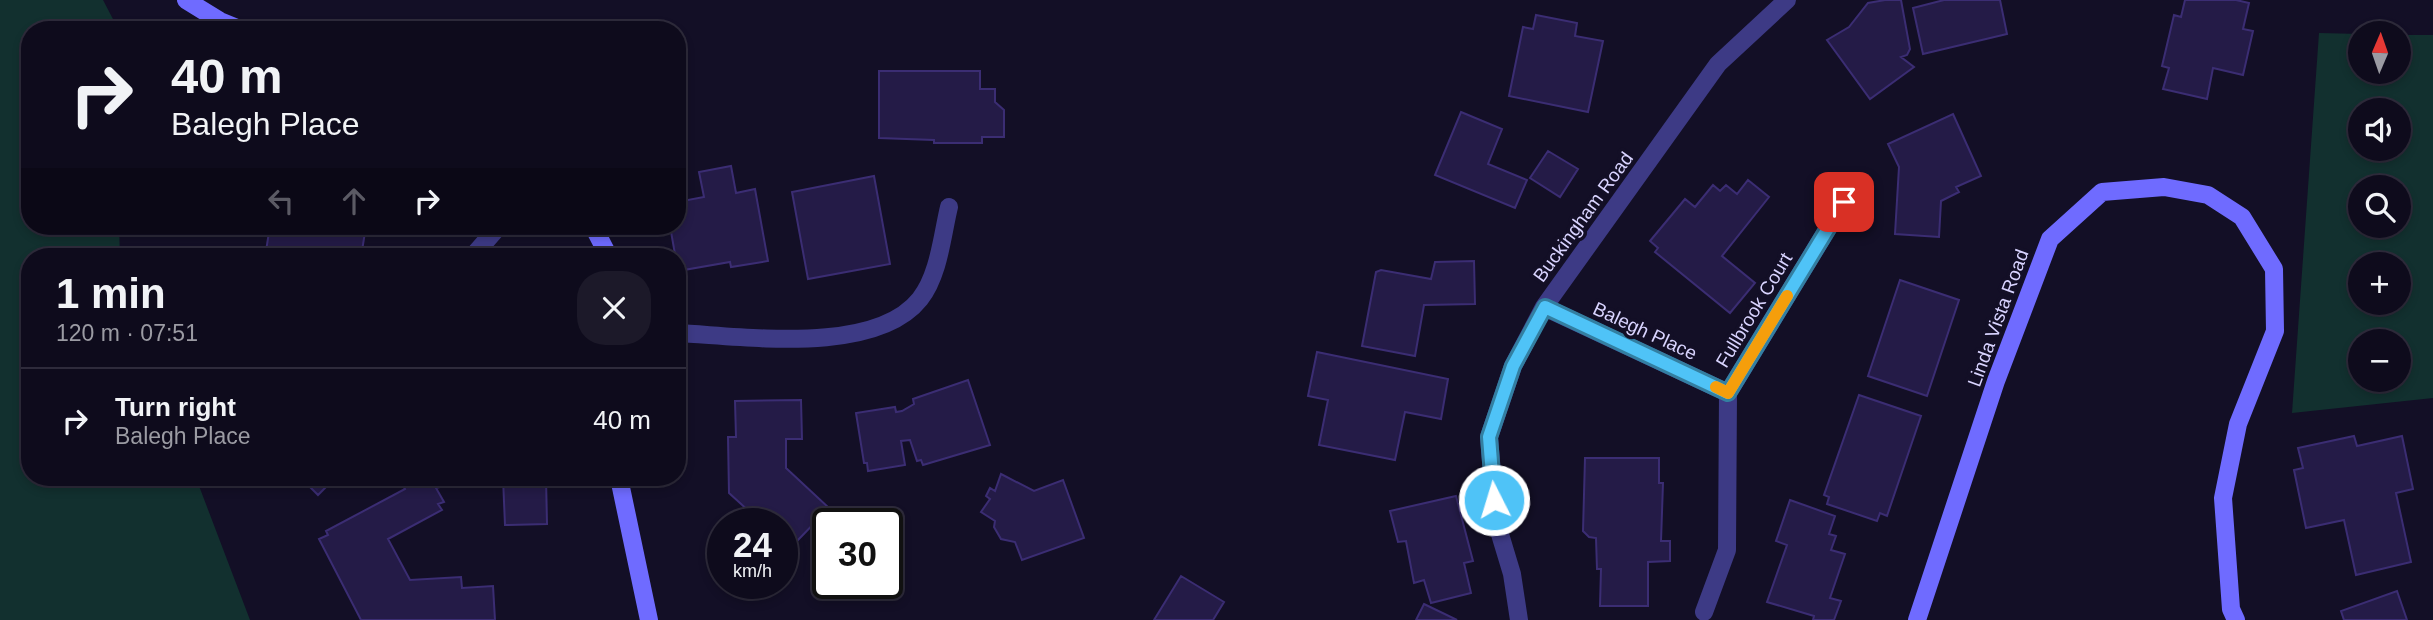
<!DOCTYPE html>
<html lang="en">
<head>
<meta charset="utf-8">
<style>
	body { margin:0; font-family:Helvetica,sans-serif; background:#1c1929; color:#f1f3f6; height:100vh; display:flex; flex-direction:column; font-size:26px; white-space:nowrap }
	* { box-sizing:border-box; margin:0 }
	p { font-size:23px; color:#9b9ba3 }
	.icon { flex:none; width:38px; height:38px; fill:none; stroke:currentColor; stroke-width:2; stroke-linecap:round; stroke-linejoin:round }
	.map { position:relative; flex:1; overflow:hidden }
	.details { position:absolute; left:21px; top:248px; width:665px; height:238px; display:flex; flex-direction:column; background:#0e0b1c; border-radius:28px; box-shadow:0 4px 10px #0003,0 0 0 2px #2e2b3b }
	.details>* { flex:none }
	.guide { position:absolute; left:21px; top:21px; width:665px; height:214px; border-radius:28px; box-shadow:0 4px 10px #0003,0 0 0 2px #2e2b3b; background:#0e0b1c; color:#f1f3f6; overflow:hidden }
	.needle { width:46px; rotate:2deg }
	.controls { position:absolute; left:2348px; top:21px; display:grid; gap:14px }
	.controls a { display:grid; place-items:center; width:63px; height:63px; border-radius:50%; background:#0e0b1c; box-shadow:0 4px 10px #0003,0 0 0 2px #2e2b3b; font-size:35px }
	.speed { position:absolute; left:707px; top:508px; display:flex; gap:14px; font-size:35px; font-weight:700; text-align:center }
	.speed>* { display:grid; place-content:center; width:91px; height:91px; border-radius:50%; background:#0e0b1c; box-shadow:0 4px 10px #0003,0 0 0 2px #2e2b3b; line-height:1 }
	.speed small { font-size:18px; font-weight:400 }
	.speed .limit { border:4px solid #111; border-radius:10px; background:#fff; color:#111 }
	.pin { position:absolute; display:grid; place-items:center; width:60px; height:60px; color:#fff; margin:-30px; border-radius:14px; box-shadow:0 4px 10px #0006 }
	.me { position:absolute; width:77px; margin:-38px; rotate:355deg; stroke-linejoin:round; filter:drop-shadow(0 0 5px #0008) }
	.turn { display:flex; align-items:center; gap:24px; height:147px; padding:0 35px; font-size:32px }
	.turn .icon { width:91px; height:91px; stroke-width:2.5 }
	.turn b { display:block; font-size:49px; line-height:60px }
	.lanes { display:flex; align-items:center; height:66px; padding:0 35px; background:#0003; justify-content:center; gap:35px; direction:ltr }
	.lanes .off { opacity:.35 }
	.round { display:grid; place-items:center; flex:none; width:74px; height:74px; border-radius:28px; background:#1c1929 }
	.headline { display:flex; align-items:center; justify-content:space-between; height:119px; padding:0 35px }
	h1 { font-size:42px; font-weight:800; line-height:52px }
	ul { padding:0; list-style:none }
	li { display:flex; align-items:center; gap:21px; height:105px; padding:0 35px; border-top:2px solid #2e2b3b }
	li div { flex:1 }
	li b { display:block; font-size:26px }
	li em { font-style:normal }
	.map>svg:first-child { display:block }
	.green { fill:#12302f; fill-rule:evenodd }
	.building { fill:#241b47; stroke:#3b2d73; stroke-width:2 }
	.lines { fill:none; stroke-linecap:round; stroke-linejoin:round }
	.lane { stroke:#3d3a85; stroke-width:18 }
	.street { stroke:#3d3a85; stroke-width:18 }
	.secondary { stroke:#6f6bff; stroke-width:18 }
	.route-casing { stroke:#337fa1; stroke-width:18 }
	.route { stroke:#4fc3f7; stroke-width:12 }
	.slow { stroke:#f59e0b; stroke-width:12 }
	.labels { text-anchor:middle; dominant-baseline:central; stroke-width:7; stroke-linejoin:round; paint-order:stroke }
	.street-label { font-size:19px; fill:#d9d4ff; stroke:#130f26 }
</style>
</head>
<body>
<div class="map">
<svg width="2433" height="620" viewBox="0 0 2433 620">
	<rect width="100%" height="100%" fill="#130f26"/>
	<path class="green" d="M 0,0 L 103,0 L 114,21 L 115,30 L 30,30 L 30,226 L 119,226 L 120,257 L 30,257 L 30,478 L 196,478 L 250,620 L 0,620 Z
		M 2319,33 L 2361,34 L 2361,72 L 2399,72 L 2399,35 L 2433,35 L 2433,398 L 2292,413 ZM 2361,110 L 2399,110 L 2399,149 L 2361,149 ZM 2361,187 L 2399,187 L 2399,226 L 2361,226 ZM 2361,264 L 2399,264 L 2399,303 L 2361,303 ZM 2361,341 L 2399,341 L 2399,380 L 2361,380 Z"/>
	<path class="building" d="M 1885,0 L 1901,0 L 1910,49 L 1907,55 L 1901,57 L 1914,67 L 1870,99 L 1827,40 L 1849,27 L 1868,3 Z
		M 2000,0 L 2007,34 L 1923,54 L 1913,8 L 1944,0 Z
		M 2185,0 L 2236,0 L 2249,3 L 2243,29 L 2253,31 L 2243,75 L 2213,68 L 2207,99 L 2163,89 L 2169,68 L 2162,66 L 2174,15 L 2181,17 Z
		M 1536,15 L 1577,23 L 1575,36 L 1603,41 L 1588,112 L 1509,96 L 1523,27 L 1533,29 Z
		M 879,71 L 980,71 L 980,89 L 995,89 L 995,102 L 1004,110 L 1004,137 L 982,137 L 982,143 L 934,143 L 934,140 L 879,138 Z
		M 1461,112 L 1502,129 L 1488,164 L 1527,180 L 1515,208 L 1435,175 Z
		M 1953,114 L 1981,176 L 1956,187 L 1959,192 L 1941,201 L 1939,237 L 1895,234 L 1899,167 L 1888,144 Z
		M 1548,151 L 1578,169 L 1560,197 L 1530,178 Z
		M 731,166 L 736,193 L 755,189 L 768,261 L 731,267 L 730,262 L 678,271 L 670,226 L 677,226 L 677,202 L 704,197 L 699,172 Z
		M 874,176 L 890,264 L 808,279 L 792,192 Z
		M 1748,180 L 1769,197 L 1722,256 L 1755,283 L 1730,313 L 1655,252 L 1658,248 L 1650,241 L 1685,199 L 1695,207 L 1713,185 L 1720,191 L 1726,185 L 1737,194 Z
		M 270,226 L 366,226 L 361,257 L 265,257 Z
		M 1474,261 L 1475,304 L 1424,305 L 1415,356 L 1362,346 L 1376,272 L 1381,270 L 1431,279 L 1435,262 Z
		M 1900,280 L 1959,300 L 1927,396 L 1868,376 Z
		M 1317,352 L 1448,379 L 1441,419 L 1405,412 L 1395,460 L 1319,445 L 1328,400 L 1308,396 Z
		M 968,380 L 990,445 L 923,465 L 921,460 L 917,461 L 910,440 L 901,441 L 905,465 L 868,471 L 867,463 L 864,463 L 856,413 L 895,407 L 896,412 L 902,411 L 914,404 L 913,399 Z
		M 1859,395 L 1921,416 L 1887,516 L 1880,513 L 1877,521 L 1827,504 L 1829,497 L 1824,495 Z
		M 801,400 L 802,439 L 786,439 L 786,468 L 829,508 L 796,542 L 782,529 L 782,523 L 762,523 L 729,493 L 728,437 L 736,437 L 735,401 Z
		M 2354,436 L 2357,446 L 2402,436 L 2413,489 L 2396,493 L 2411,562 L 2356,575 L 2344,520 L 2306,528 L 2294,470 L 2303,468 L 2298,448 Z
		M 1585,458 L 1659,458 L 1659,483 L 1663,483 L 1661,541 L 1670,541 L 1670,561 L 1648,562 L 1648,606 L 1600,606 L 1601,569 L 1597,569 L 1596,538 L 1589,537 L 1583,531 Z
		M 1001,474 L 1034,491 L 1063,480 L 1084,538 L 1022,560 L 1015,542 L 1001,539 L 994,527 L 995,521 L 981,512 L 990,499 L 986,496 L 990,488 L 995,491 Z
		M 301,478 L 335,478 L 318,495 Z
		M 412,478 L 439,478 L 440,487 L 436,488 L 444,502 L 438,504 L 442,510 L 388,539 L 410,580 L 461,577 L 462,588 L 493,586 L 495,620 L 361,620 L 319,539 L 328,535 L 326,531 L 405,489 L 402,483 Z
		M 503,478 L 546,478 L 547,524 L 505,525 Z
		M 1456,496 L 1473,561 L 1464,563 L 1471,593 L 1431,603 L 1424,580 L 1414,583 L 1406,541 L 1398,542 L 1390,511 Z
		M 1790,500 L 1835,516 L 1829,534 L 1836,536 L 1831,550 L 1845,554 L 1830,598 L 1841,601 L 1834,620 L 1813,620 L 1814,616 L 1767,602 L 1787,545 L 1776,541 Z
		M 1181,576 L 1224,602 L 1213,620 L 1154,620 Z
		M 2397,591 L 2407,620 L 2344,620 L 2341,611 Z
		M 1424,604 L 1457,620 L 1416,620 Z"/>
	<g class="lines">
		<path class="lane" d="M 472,257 L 499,226"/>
		<path class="street" d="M 1544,307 L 1728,393
			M 677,333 C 742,336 875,356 920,299 C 939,275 942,236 949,207
			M 1704,612 L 1727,550 L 1728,393 L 1844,202
			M 1519,620 L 1512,574 L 1496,521 L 1489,437 L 1513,366 L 1544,307 L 1718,64 L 1787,0"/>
		<path class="secondary" d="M 186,0 L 220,21 L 242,30
			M 593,226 L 609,257
			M 619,478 L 649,620
			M 1917,620 L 1996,381 L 2050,239 L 2102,192 L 2164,187 L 2208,195 L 2242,217 L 2274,269 L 2275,331 L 2238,424 L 2223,498 L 2231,609 L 2236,620"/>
	</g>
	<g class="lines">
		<defs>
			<path id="route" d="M 1494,500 L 1489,437 L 1513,366 L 1545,307 L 1728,393 L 1844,202"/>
		</defs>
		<use href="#route" class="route-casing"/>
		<use href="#route" class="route"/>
		<path class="slow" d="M 1716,387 L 1728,393 L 1787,296"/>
	</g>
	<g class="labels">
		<g class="street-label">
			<text transform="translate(1583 217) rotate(-54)">Buckingham Road</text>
			<text transform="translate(1754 310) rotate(-59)">Fullbrook Court</text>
			<text transform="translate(1998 318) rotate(-70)">Linda Vista Road</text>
			<text transform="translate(1645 331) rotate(25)">Balegh Place</text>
		</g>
	</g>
</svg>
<div class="controls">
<a><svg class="needle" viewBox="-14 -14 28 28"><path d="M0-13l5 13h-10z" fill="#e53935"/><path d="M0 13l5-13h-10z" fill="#9b9ba3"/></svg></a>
<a><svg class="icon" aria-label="sound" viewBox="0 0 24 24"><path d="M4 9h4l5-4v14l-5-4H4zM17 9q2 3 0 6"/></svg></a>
<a><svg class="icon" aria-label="search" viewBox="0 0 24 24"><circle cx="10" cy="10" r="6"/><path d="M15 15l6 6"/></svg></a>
<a>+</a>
<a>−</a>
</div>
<div class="speed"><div>24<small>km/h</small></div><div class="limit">30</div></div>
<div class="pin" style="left:1844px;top:202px;background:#d93025"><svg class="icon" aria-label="arrive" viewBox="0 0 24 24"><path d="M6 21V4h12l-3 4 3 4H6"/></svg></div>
<svg class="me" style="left:1494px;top:500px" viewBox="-20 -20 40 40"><circle r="17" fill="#4fc3f7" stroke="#fff" stroke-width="3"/><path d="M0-11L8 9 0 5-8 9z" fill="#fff"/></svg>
<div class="guide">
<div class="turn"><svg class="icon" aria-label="right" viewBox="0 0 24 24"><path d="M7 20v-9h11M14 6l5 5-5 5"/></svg><div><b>40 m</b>Balegh Place</div></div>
<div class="lanes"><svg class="icon off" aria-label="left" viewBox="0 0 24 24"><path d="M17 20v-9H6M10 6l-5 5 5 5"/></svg><svg class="icon off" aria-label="ahead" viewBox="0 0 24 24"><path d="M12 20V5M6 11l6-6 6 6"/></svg><svg class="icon" aria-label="right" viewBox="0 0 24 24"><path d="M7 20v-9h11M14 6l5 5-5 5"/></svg></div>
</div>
<section class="details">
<div class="headline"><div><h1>1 min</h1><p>120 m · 07:51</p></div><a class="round"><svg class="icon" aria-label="close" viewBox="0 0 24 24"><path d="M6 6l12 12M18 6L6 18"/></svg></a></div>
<ul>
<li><svg class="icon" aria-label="right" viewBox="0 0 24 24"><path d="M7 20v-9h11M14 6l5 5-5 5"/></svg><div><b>Turn right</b><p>Balegh Place</p></div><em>40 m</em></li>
</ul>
</section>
</div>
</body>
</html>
